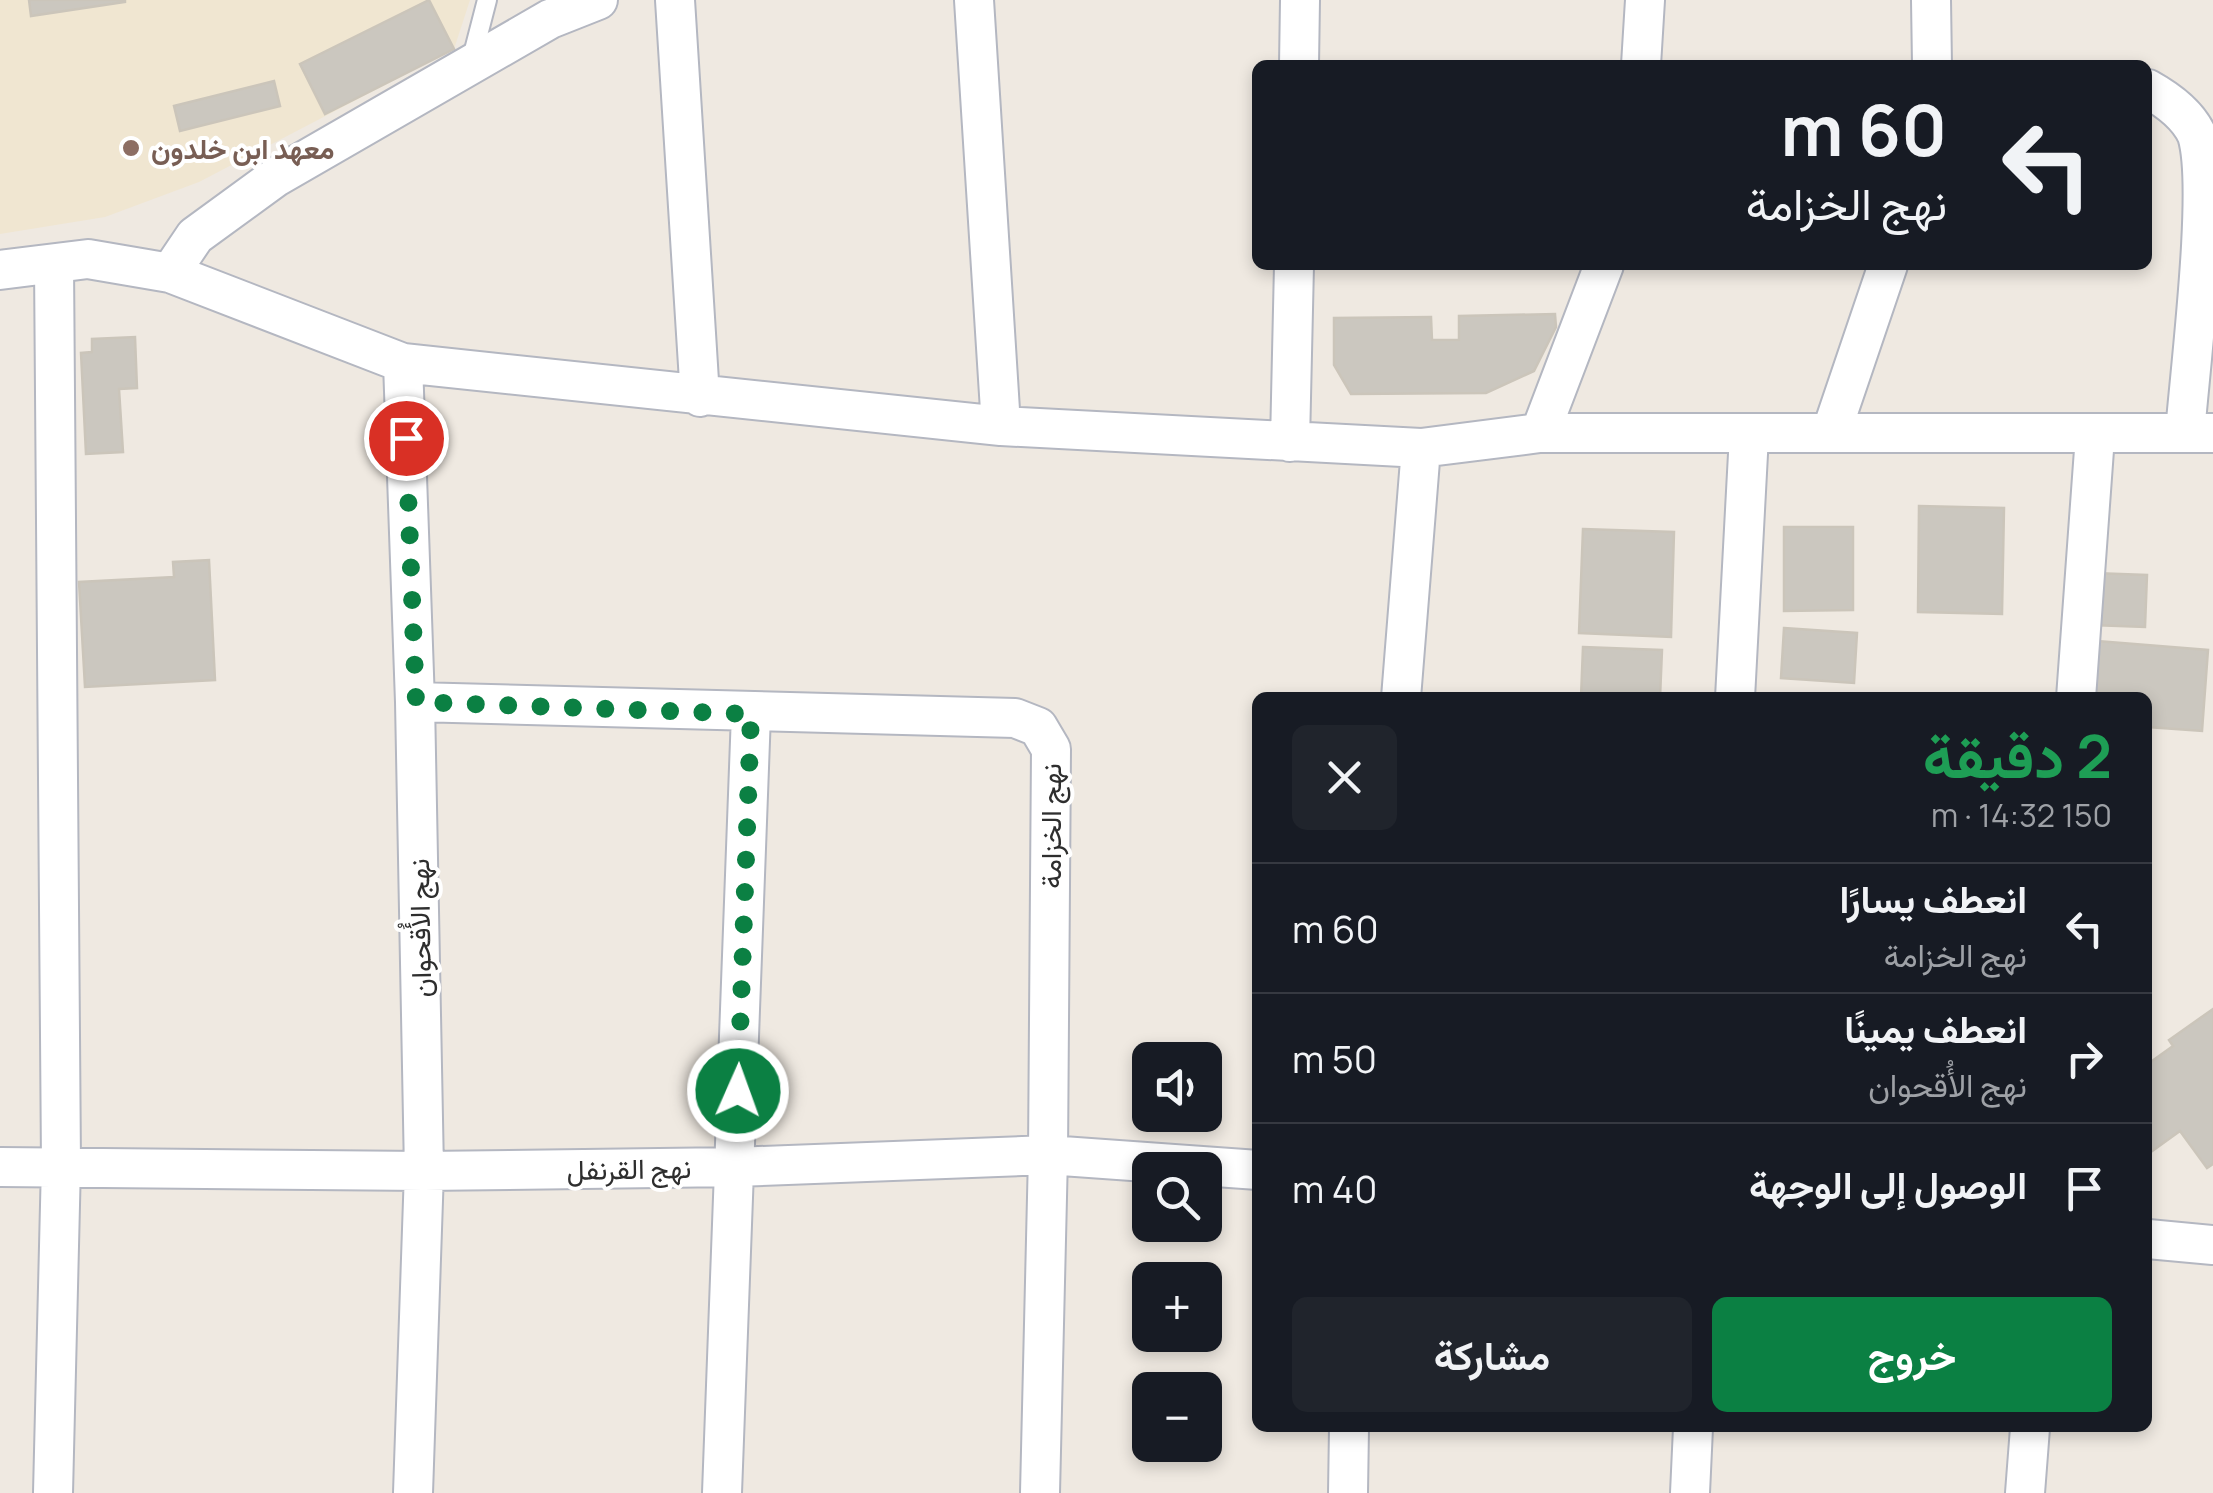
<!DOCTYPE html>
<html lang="ar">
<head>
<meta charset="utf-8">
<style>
	body { margin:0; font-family:Manrope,Vazirmatn,sans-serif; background:#20242c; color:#f1f3f6; direction:rtl; height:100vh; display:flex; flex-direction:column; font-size:38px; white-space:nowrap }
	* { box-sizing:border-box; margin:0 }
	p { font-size:32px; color:#9ea1a6 }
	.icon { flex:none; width:55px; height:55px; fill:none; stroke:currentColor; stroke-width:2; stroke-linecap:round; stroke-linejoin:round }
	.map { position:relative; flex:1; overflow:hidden; direction:ltr }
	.sheet { position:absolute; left:1252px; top:692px; width:900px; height:740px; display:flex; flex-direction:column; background:#171b24; border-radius:15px; box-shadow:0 5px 15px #0003; direction:rtl }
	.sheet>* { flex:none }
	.top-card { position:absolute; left:1252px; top:60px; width:900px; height:210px; border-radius:15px; box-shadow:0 5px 15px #0003; direction:rtl; background:#171b24; color:#f1f3f6; overflow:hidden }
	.fabs { position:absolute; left:1132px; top:1042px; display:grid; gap:20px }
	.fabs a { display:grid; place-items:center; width:90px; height:90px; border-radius:15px; background:#171b24; box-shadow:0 5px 15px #0003; font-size:50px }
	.pin { position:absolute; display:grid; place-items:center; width:85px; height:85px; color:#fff; margin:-42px; border:5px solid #fff; border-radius:50%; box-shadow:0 2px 10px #0007 }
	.me { position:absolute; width:110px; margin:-55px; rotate:2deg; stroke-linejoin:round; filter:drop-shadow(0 0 8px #0008) }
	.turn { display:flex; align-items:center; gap:35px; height:210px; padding:0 40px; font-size:45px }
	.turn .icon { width:130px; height:130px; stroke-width:2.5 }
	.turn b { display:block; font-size:70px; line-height:85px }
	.round { display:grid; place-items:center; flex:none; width:105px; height:105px; border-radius:15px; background:#20242c }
	.overview { display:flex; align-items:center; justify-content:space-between; height:170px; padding:0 40px }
	h1 { font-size:60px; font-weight:700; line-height:75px; color:#1e9e55 }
	.cta { display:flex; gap:20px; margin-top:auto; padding:20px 40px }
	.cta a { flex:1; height:115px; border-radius:15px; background:#0b8043; color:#fff; font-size:40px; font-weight:700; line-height:115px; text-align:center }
	.cta a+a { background:#20242c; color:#f1f3f6 }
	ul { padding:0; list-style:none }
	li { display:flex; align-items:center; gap:30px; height:130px; padding:0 40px; border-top:2px solid #363941 }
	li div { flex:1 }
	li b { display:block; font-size:38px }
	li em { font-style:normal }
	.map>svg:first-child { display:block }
	.education { fill:#f0e6d1 }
	.building { fill:#cbc7bf; stroke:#cbc5ba; stroke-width:2.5 }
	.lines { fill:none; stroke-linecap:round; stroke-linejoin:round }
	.lane-casing { stroke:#b4b7c1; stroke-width:22 }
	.street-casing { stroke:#b4b7c1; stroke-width:42 }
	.lane { stroke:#fff; stroke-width:18 }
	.street { stroke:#fff; stroke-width:38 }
	.route { stroke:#0b8043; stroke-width:18; stroke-dasharray:0 32.4 }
	.education-dot { fill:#8d6e63; stroke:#fff; stroke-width:4 }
	.labels { text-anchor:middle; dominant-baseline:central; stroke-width:8; stroke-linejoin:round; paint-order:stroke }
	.education-label { font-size:28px; font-weight:bold; fill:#785e54; stroke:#fff; text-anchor:start }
	.street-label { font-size:28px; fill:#2e2e2e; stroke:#fff }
</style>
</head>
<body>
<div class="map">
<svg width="2213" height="1493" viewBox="0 0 2213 1493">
	<rect width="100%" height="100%" fill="#efe9e1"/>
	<path class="education" d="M 0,0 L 470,0 L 454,49 L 199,182 L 105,217 L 0,234 Z"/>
	<path class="building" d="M 29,0 L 125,0 L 125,2 L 31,16 Z
		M 429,0 L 454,49 L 325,114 L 300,64 Z
		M 274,81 L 280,106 L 180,131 L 174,106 Z
		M 1555,314 L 1556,327 L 1534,371 L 1486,393 L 1351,394 L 1334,365 L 1334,318 L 1431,317 L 1432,340 L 1459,340 L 1459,316 Z
		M 135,337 L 137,388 L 119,389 L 123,452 L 86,454 L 81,353 L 92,352 L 92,339 Z
		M 1919,506 L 2004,508 L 2002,614 L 1918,612 Z
		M 1784,527 L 1853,527 L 1853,610 L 1784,611 Z
		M 1583,529 L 1674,532 L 1671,637 L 1579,633 Z
		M 209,560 L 215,680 L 85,687 L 79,582 L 174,577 L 173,562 Z
		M 2093,573 L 2147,575 L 2145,627 L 2092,625 Z
		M 1784,628 L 1857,633 L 1854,683 L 1781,678 Z
		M 2097,641 L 2208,650 L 2202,731 L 2148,727 L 2148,698 L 2093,698 Z
		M 1583,647 L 1662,650 L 1660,698 L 1581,698 Z
		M 2213,1009 L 2213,1164 L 2207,1168 L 2180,1131 L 2148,1154 L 2148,1064 L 2173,1046 L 2169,1040 Z"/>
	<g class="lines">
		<defs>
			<path id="lane" d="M 471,62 L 487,0"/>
			<path id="street" d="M 675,0 L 700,397
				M 974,0 L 1001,426
				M 1931,0 L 1932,65
				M 1299,65 L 1300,0
				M 1641,65 L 1645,0
				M 2148,89 C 2166,99 2188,115 2197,135 C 2213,187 2190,369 2185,433
				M 0,270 L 88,259 L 170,273 L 403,363 L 1001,426 L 1421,448 L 1540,433 L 2213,433
				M 170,273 L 195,236 L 276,177 L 550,19 L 598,0
				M 403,363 L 415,702 L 424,1171 L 413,1493
				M 1540,433 L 1604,265
				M 1831,433 L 1888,265
				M 1290,442 L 1294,265
				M 1401,698 L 1421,448
				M 1735,698 L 1749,435
				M 2076,698 L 2095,436
				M 415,702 L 1015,718 L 1038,727 L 1051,749 L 1048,1155 L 1040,1493
				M 0,1167 L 424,1171 L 735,1167 L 1048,1155 L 1258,1170
				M 2148,1239 L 2213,1245
				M 53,1493 L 61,1164 L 54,264
				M 722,1493 L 751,714
				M 1348,1493 L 1349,1428
				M 1690,1493 L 1693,1428
				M 2025,1493 L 2030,1428"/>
		</defs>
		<use href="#lane" class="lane-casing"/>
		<use href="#street" class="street-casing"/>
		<use href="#lane" class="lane"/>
		<use href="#street" class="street"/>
	</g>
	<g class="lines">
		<path class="route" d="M 406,438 L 416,702 L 751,714 L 738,1091"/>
	</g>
	<circle class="education-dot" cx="131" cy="148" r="10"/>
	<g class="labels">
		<g class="education-label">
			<text x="151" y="148">معهد ابن خلدون</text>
		</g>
		<g class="street-label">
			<text transform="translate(1050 826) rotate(-90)">نهج الخزامة</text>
			<text transform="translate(419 928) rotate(-91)">نهج الأُقحوان</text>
			<text transform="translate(629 1168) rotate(-1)">نهج القرنفل</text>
		</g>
	</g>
</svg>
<div class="fabs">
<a><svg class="icon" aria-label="sound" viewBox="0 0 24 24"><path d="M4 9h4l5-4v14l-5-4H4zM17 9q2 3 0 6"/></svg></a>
<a><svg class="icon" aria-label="search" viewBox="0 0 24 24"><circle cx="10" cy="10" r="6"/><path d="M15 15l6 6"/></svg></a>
<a>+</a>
<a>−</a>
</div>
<div class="pin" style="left:406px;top:438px;background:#d93025"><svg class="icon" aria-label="arrive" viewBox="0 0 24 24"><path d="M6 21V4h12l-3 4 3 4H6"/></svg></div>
<svg class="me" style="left:738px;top:1091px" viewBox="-20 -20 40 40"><circle r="17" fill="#0b8043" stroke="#fff" stroke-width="3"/><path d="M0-11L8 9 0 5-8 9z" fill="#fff"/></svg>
<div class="top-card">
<div class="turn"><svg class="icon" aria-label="left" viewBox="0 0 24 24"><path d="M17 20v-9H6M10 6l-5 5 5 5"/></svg><div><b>60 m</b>نهج الخزامة</div></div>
</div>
<section class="sheet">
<div class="overview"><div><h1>2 دقيقة</h1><p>150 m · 14:32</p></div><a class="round"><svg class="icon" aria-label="close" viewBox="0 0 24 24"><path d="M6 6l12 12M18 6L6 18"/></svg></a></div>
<ul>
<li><svg class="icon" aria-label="left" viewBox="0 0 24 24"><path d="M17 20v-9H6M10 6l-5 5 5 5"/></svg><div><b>انعطف يسارًا</b><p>نهج الخزامة</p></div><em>60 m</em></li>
<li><svg class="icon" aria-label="right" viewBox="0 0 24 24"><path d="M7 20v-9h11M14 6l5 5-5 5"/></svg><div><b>انعطف يمينًا</b><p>نهج الأُقحوان</p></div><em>50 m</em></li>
<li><svg class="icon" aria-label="arrive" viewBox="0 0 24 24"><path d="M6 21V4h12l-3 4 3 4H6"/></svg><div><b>الوصول إلى الوجهة</b></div><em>40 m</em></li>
</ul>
<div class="cta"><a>خروج</a><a>مشاركة</a></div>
</section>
</div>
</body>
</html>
